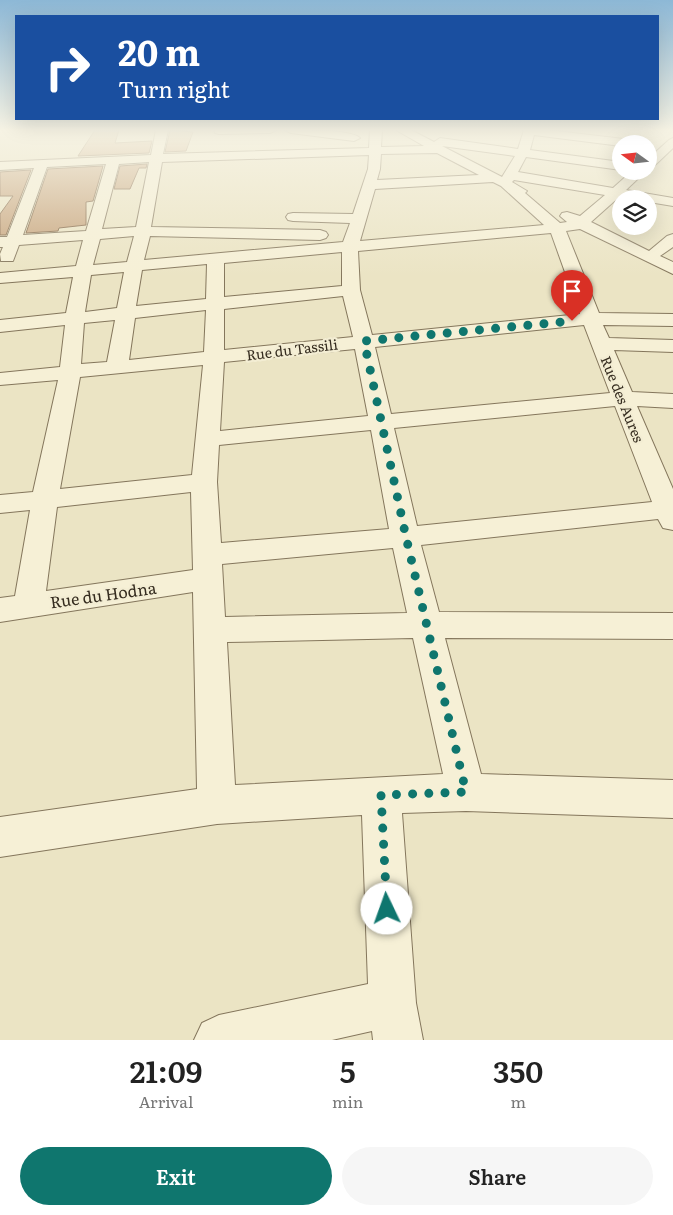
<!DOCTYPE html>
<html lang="en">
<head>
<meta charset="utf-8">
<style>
	body { margin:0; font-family:Literata,serif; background:#f6f6f6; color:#222; height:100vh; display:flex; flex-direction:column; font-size:19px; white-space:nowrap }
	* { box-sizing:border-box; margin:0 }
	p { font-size:16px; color:#767676 }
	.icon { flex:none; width:28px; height:28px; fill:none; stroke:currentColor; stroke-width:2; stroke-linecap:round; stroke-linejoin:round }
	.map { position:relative; height:1040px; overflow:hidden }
	.panel { display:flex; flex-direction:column; background:#fff; flex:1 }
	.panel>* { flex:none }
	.top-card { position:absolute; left:15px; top:15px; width:644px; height:105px; border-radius:0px; box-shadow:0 5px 20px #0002; background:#1a4fa0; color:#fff; overflow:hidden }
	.needle { width:32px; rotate:285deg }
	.controls { position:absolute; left:612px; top:135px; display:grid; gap:10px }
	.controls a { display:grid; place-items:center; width:45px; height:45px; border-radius:50%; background:#fff; box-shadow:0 5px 20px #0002; font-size:25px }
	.pin { position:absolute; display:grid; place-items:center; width:42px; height:42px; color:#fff; margin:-51px -21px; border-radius:50% 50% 50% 0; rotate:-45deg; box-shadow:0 0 5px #0007 }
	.pin .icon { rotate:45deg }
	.me { position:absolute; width:55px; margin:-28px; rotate:357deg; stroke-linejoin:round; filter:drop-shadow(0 0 4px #0008) }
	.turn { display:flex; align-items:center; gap:18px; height:105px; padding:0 20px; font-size:22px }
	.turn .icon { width:65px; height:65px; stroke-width:2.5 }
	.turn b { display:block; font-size:35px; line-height:42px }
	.eta { display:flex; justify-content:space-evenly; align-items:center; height:85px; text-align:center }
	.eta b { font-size:30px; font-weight:600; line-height:35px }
	.cta { display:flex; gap:10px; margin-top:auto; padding:10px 20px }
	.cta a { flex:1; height:58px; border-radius:30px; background:#0f766e; color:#fff; font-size:20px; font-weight:600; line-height:58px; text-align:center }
	.cta a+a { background:#f6f6f6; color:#222 }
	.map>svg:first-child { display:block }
	.building { fill:#c6a37c; stroke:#816343 }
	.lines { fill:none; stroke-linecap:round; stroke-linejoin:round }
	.minor-casing { stroke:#84765c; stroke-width:2 }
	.minor { fill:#f6f0d6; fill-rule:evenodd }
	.route { stroke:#0f766e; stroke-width:9; stroke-dasharray:0 16.2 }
	.labels { text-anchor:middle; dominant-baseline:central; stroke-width:4.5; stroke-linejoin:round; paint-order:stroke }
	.far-street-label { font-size:14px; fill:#352c1f; stroke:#f3edd3 }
	.street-label { font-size:16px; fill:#352c1f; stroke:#f3edd3 }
</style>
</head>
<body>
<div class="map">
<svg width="673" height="1040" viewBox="0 0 673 1040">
	<rect width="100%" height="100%" fill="#ebe4c4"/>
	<path class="building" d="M 95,130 L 119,130 L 115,143 L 152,141 L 149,153 L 78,156 Z
		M 170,130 L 193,132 L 186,151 L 165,152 Z
		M 147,164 L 146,168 L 139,168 L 130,189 L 114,189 L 120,166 Z
		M 103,166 L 93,201 L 86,202 L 86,225 L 59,228 L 58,231 L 26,233 L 48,169 Z
		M 31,170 L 6,235 L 0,235 L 0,214 L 13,196 L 0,196 L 0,172 Z"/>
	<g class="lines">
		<defs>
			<path id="minor" d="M 156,130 L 168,130 L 163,154 L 369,148 L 370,130 L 382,130 L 381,147 L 424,146 L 396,130 L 411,130 L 434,142 L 440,138 L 518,149 L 524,130 L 548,130 L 632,140 L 638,144 L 621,144 L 621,146 L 534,135 L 530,150 L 621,162 L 621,170 L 526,157 L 518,172 L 613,188 L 632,171 L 646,171 L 626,190 L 673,198 L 673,206 L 649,202 L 649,199 L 619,197 L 591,222 L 649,251 L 667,236 L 673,234 L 673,247 L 660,256 L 673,262 L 673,274 L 580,229 L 566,231 L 599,313 L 673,314 L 673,326 L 603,325 L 609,338 L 673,340 L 673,352 L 614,350 L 632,392 L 673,394 L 673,408 L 637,406 L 673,489 L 673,530 L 663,528 L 658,519 L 421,545 L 439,612 L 673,613 L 673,639 L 445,638 L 481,774 L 673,780 L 673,818 L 466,811 L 402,813 L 416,1003 L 423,1040 L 373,1040 L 372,1031 L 332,1040 L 194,1040 L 202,1023 L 219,1015 L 368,984 L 362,815 L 217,824 L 0,857 L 0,817 L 197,789 L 193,592 L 0,622 L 0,598 L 15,596 L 30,510 L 0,513 L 0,495 L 33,492 L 58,380 L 0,385 L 0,373 L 60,367 L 65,325 L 0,332 L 0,320 L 66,313 L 73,277 L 0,283 L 0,273 L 76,266 L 83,240 L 19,245 L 13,261 L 1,261 L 0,254 L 3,247 L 0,247 L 0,237 L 7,237 L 34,168 L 0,170 L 0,162 L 151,155 ZM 442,146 L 515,156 L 502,177 ZM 437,153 L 479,175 L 377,180 L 380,169 L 381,154 ZM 369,155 L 368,169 L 353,214 L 293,213 L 288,214 L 286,217 L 288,220 L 293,221 L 350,223 L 343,242 L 144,260 L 150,236 L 320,240 L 326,238 L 328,235 L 326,232 L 320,230 L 151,227 L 162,162 ZM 149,162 L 136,227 L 102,229 L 119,164 ZM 106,164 L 86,231 L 23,235 L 47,167 ZM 514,180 L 605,195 L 580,216 L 567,212 L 562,213 L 560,216 L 567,222 L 560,223 L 525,193 L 527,191 L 512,182 ZM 493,182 L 501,186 L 544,225 L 360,241 L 375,189 ZM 551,233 L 580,314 L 372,335 L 360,290 L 358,251 ZM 134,236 L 127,262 L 93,265 L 100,239 ZM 342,252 L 342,286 L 224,297 L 224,263 ZM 207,264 L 206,299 L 136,306 L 142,270 ZM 124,272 L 117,308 L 85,312 L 91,275 ZM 343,296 L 353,337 L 224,350 L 224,309 ZM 206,310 L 204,352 L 129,360 L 135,318 ZM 115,320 L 107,362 L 81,364 L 84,323 ZM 584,325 L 610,393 L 391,414 L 375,347 ZM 355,349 L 368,416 L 220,431 L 224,362 ZM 203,365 L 192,475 L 60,489 L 80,377 ZM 615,406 L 652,502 L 417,526 L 394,428 ZM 371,430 L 389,529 L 221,543 L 217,482 L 219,445 ZM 191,492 L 193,570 L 46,591 L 57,507 ZM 393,548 L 407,613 L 225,617 L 222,564 ZM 413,638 L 443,774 L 235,785 L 227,642 Z
				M 214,130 L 276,130 L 270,133 L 219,134 L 215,133 Z
				M 285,130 C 300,130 351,129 360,138 L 354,141 L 291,133 Z
				M 673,138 L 673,148 L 653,167 L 649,168 L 649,158 L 669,140 Z"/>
		</defs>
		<use href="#minor" class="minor-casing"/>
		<use href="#minor" class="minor"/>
	</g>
	<linearGradient id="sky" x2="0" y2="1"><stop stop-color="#8db8d6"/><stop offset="0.47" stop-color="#f6f3e4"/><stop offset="1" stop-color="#f6f3e4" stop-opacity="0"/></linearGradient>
	<rect width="673" height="276" fill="url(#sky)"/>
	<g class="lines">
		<path class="route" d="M 387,909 L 381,795 L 466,792 L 406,537 L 364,341 L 572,321"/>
	</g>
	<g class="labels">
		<g class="far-street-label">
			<text transform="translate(292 349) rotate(-7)">Rue du Tassili</text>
			<text transform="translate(623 399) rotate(68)">Rue des Aures</text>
		</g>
		<g class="street-label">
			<text transform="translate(103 594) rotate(-8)">Rue du Hodna</text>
		</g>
	</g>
</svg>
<div class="controls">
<a><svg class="needle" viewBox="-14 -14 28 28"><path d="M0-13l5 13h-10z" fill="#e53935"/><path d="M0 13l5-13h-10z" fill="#767676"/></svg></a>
<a><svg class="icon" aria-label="layers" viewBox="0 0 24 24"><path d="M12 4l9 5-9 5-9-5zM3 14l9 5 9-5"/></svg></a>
</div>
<div class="pin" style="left:572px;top:321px;background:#d93025"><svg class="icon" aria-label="arrive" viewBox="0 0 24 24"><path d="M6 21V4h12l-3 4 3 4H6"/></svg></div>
<svg class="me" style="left:387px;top:909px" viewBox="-20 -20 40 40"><circle r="19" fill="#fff"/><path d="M0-13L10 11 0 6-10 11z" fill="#0f766e"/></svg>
<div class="top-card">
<div class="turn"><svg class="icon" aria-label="right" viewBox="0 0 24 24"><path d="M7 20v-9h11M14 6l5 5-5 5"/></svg><div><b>20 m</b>Turn right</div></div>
</div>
</div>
<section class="panel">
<div class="eta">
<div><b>21:09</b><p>Arrival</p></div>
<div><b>5</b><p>min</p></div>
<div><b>350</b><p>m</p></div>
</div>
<div class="cta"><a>Exit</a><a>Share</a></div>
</section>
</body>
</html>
